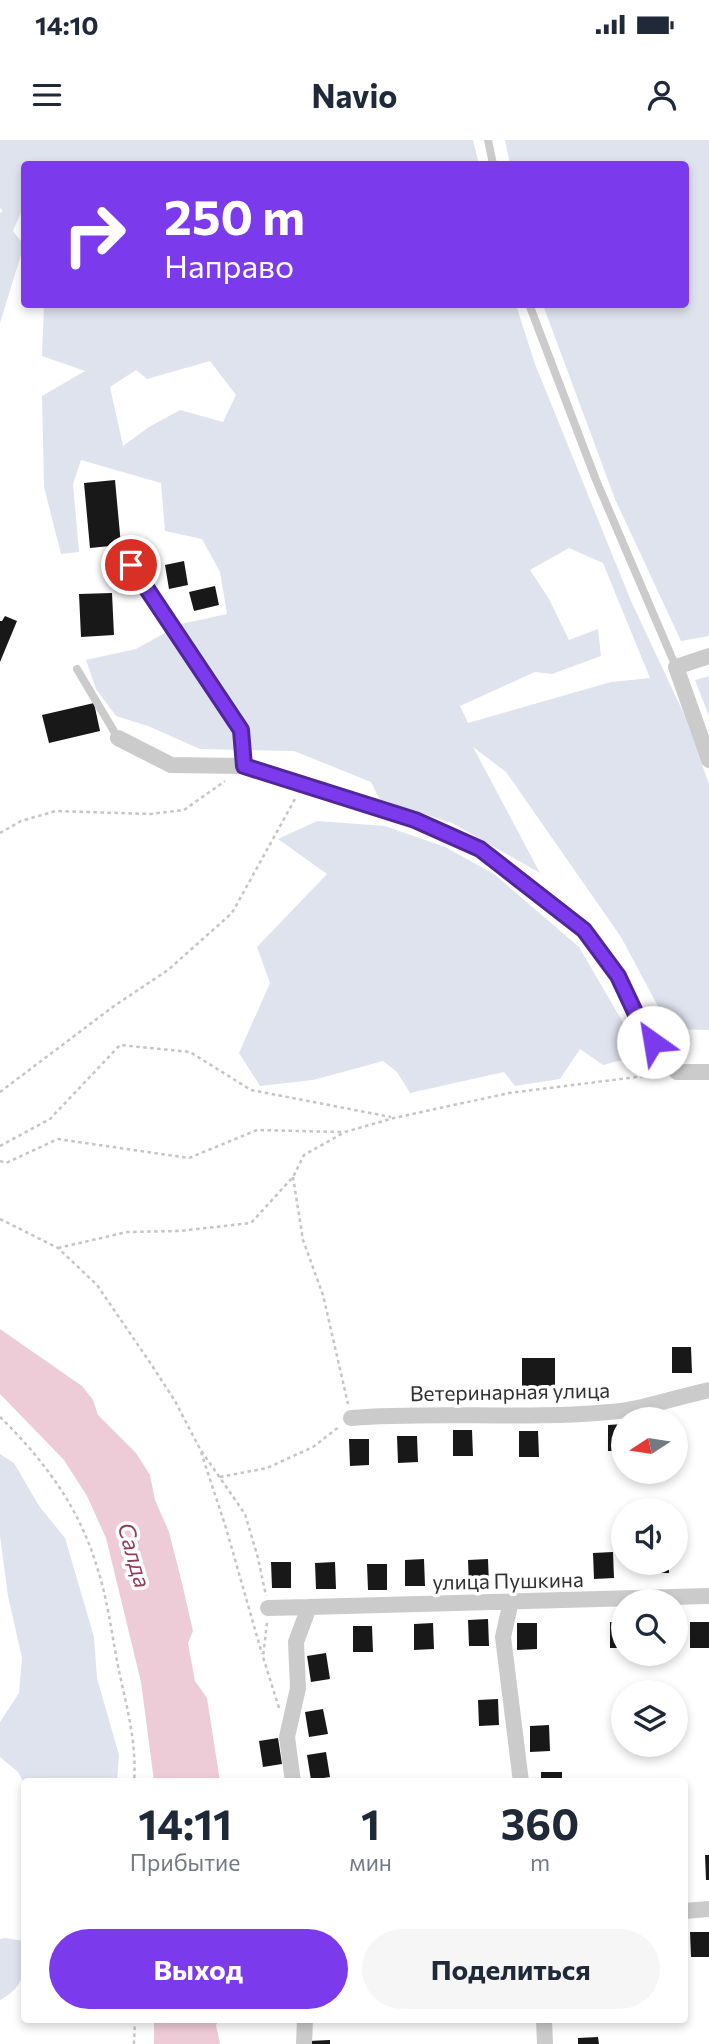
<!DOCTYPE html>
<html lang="ru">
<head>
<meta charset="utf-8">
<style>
	body { margin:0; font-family:Commissioner,sans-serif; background:#f6f6f7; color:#1f2937; height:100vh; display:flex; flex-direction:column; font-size:26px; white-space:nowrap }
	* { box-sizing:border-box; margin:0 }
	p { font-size:23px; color:#747a83 }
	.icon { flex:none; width:38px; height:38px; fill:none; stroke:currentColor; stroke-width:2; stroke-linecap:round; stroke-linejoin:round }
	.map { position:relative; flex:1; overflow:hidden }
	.drawer { position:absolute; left:21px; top:1638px; width:667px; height:245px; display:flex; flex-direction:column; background:#fff; border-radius:7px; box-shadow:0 4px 10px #0003 }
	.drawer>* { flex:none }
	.top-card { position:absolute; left:21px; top:21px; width:668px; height:147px; border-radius:7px; box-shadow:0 4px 10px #0003; background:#7c3aed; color:#fff; overflow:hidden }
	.needle { width:46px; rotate:258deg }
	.fabs { position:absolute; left:611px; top:1267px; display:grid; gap:14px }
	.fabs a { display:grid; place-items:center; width:77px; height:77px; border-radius:50%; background:#fff; box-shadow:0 4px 10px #0003; font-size:35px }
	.pin { position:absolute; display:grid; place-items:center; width:60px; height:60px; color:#fff; margin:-30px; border:4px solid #fff; border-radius:50%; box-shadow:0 2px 7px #0007 }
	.me { position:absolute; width:77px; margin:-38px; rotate:328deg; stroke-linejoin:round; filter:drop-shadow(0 0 5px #0008) }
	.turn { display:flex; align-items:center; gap:24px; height:147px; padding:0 28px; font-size:32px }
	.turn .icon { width:91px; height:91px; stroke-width:2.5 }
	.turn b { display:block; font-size:49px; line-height:60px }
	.eta { display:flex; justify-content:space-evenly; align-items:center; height:119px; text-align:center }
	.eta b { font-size:42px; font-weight:700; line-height:49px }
	.cta { display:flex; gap:14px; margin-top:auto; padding:14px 28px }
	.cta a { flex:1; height:80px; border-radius:42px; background:#7c3aed; color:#fff; font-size:28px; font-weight:700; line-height:80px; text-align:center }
	.cta a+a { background:#f6f6f7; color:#1f2937 }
	.status { display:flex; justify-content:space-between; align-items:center; height:49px; padding:0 35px; background:#fff; direction:ltr }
	.status svg { height:19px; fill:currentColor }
	header { display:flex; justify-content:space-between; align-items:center; height:91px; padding:0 28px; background:#fff; font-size:32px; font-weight:700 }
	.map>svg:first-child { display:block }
	.green { fill:#dfe3ee; fill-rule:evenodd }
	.water { fill:#eeccd7 }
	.building { fill:#181818 }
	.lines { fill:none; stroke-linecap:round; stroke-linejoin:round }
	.path { stroke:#c5c5c5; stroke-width:2.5; stroke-dasharray:3.5 3.5; stroke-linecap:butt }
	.lane { stroke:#cbcbcb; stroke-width:8 }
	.street { stroke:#cbcbcb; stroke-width:16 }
	.route-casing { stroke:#51269a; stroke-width:18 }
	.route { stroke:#7c3aed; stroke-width:12 }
	.labels { text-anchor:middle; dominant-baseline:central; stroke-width:7; stroke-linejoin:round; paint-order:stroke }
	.street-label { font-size:21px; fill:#313131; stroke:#fff }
	.water-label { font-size:23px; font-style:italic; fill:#963d5b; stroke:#fff }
</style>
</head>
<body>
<div class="status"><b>14:10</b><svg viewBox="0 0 49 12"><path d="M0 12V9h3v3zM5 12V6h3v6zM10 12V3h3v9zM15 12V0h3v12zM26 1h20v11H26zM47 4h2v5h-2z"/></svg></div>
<header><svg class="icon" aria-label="menu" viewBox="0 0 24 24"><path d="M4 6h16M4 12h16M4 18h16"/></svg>Navio<svg class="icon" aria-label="person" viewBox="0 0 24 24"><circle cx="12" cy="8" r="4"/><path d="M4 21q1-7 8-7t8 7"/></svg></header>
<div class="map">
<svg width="709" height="1904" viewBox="0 0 709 1904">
	<rect width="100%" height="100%" fill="#fff"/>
	<path class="green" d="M 0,0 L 473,0 L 479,24 L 24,24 L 24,70 L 22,70 L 13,91 L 24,105 L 0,183 L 0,73 L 3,71 L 0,68 Z
		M 505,0 L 709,0 L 709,496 L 681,501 L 615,359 L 543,165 L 686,164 L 686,24 L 510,24 Z
		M 44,165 L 516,165 L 535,224 L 631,461 L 684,574 L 709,644 L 709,890 L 670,889 L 621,797 L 506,632 L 473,607 L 540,733 L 452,683 L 380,660 L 371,642 L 294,611 L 200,609 L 148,586 L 116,576 L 96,549 L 86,520 L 136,509 L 181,484 L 227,474 L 220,432 L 202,399 L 165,391 L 161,343 L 81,320 L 73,344 L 79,412 L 61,414 L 44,347 L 42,256 L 85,231 L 42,216 ZM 210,221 L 236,255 L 223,282 L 180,270 L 149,287 L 123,306 L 110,247 L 136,230 L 147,239 ZM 569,408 L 603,423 L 650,538 L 611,542 L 468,583 L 460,566 L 535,532 L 552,534 L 601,516 L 598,489 L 569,500 L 549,459 L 530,430 Z
		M 709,536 L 709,576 L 695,540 Z
		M 317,681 L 385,686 L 445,707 L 494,734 L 579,807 L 642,915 L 603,925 L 580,909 L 560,939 L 515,946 L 504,932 L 410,953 L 397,932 L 383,921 L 313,940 L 260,946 L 239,913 L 270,843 L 257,807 L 327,734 L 278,699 Z
		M 0,1314 L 14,1323 L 39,1366 L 65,1398 L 94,1497 L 97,1538 L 119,1615 L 117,1641 L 24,1643 L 18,1632 L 0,1617 L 0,1582 L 19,1553 L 22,1518 L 8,1456 L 0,1396 Z
		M 5,1798 L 24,1801 C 25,1828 27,1846 0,1860 L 0,1799 Z"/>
	<path class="water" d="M 0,1189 L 82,1246 L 93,1260 L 98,1275 L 136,1313 L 150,1335 L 155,1360 L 169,1392 L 182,1443 L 193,1491 L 188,1503 L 195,1541 L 207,1558 L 220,1641 L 154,1641 L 141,1542 L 106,1398 L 87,1356 L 64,1320 L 0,1254 Z
		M 154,1880 L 219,1880 L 216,1885 L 220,1904 L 154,1904 Z"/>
	<path class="building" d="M 115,340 L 121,405 L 90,408 L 84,343 Z
		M 184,421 L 188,445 L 169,449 L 165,425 Z
		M 215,446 L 219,465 L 194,471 L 189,452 Z
		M 112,453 L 114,495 L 81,497 L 79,454 Z
		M 5,476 L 17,481 L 0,522 L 0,481 L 2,481 Z
		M 94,563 L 100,591 L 49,603 L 42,575 Z
		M 672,1207 L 691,1207 L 692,1233 L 672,1233 Z
		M 522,1218 L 555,1218 L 555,1248 L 522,1248 Z
		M 623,1284 L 623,1311 L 608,1311 L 608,1285 Z
		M 453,1290 L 472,1290 L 473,1316 L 453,1316 Z
		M 519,1291 L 538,1291 L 539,1317 L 519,1317 Z
		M 397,1296 L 417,1296 L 418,1322 L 398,1323 Z
		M 349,1299 L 369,1299 L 369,1325 L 350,1326 Z
		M 613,1412 L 614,1438 L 594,1439 L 593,1413 Z
		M 424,1419 L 425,1446 L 405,1446 L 405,1420 Z
		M 488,1419 L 489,1445 L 469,1446 L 468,1420 Z
		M 271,1422 L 291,1422 L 291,1448 L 272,1448 Z
		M 335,1422 L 336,1449 L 316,1449 L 315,1423 Z
		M 650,1423 L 669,1423 L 669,1433 L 650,1433 Z
		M 367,1424 L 387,1424 L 387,1450 L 368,1450 Z
		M 488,1479 L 489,1506 L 469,1506 L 468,1480 Z
		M 610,1482 L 623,1482 L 623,1508 L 610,1508 Z
		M 690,1482 L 709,1482 L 709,1508 L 690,1508 Z
		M 433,1483 L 434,1509 L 414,1510 L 414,1484 Z
		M 517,1483 L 537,1483 L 537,1509 L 517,1510 Z
		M 353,1486 L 372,1486 L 373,1512 L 353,1512 Z
		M 326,1513 L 330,1539 L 311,1542 L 307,1516 Z
		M 498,1559 L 499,1585 L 479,1586 L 478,1560 Z
		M 323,1569 L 328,1594 L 309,1597 L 305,1572 Z
		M 549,1585 L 550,1611 L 530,1612 L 530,1586 Z
		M 278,1598 L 282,1624 L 263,1627 L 259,1601 Z
		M 326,1612 L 330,1637 L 311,1640 L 307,1615 Z
		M 541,1632 L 562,1632 L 562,1642 L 541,1642 Z
		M 705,1715 L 709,1715 L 709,1740 L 706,1740 Z
		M 690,1792 L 709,1792 L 709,1817 L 691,1817 Z
		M 598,1897 L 599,1904 L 578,1904 L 578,1898 Z
		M 330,1900 L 330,1904 L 309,1904 L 309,1901 Z"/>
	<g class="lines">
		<path class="path" d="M 0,693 L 21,681 L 56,671 L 150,674 L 184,670 L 225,641
			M 0,952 L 114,866 L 168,830 L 232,773 L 295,659
			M 0,1006 L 50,979 L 120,905 L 190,912 L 251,950 L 391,977
			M 0,1021 L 6,1023 L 58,999 L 189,1018 L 257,990 L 342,992
			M 293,1037 L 303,1100 L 323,1155 L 348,1264
			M 0,1079 L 58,1108 L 97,1145 L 151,1224 L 175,1261 L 200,1309 L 245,1374 L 258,1418 L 266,1456
			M 58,1108 L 127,1092 L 179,1091 L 251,1083 L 293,1037 L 304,1015 L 345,992 L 394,978 L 509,953 L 661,934
			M 0,1277 C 44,1320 79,1367 97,1427 C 108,1460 112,1497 119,1531 C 127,1568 137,1604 134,1642
			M 201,1312 L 226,1388 L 262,1514
			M 220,1337 L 267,1328 L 313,1307 L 340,1286
			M 267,1483 L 263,1517 L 279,1568
			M 134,1904 L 135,1880"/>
		<path class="lane" d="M 488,0 L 493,24
			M 529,164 L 596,340 L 676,527
			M 131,425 L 241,590 L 244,626
			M 77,529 L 118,598"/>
		<path class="street" d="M 709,516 L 676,527 L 709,620
			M 118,598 L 171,625 L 244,626 L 415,680 L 479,709 L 584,790 L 618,836 L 642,887 L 677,932 L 709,932
			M 351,1278 C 437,1271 523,1280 609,1272 C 641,1270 677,1257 709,1250
			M 511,1461 L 503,1497 L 521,1642
			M 309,1467 L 709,1456
			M 268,1468 L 309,1467 L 296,1502 L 298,1548 L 287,1597 L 293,1642
			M 684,1771 L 709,1769
			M 544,1880 L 545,1904
			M 304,1904 L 305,1880"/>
	</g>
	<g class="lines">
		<defs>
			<path id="route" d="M 131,425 L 241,590 L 244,626 L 415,680 L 480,709 L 584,790 L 618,836 L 642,887 L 653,902"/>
		</defs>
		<use href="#route" class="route-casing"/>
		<use href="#route" class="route"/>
	</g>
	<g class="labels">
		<g class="street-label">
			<text transform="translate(510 1251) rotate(-1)">Ветеринарная улица</text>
			<text transform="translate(508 1440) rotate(-1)">улица Пушкина</text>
		</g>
		<g class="water-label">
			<text transform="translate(135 1415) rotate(74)">Салда</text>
		</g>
	</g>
</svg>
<div class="fabs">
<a><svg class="needle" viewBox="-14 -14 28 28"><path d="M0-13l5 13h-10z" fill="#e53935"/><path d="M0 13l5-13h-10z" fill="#747a83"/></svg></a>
<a><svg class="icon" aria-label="sound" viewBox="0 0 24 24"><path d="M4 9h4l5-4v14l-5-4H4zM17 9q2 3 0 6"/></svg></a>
<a><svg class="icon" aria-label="search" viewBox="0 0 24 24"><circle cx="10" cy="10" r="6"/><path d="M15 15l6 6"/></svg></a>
<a><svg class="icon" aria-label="layers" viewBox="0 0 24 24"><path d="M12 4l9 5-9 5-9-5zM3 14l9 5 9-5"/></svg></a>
</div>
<div class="pin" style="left:131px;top:425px;background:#d93025"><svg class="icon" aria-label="arrive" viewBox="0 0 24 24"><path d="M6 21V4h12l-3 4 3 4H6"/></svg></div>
<svg class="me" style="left:653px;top:902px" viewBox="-20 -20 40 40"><circle r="19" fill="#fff"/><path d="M0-13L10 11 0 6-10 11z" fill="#7c3aed"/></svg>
<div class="top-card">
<div class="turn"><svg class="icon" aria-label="right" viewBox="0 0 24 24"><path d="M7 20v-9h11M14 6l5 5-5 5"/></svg><div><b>250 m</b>Направо</div></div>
</div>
<section class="drawer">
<div class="eta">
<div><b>14:11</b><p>Прибытие</p></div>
<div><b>1</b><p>мин</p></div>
<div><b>360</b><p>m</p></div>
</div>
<div class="cta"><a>Выход</a><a>Поделиться</a></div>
</section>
</div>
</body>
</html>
